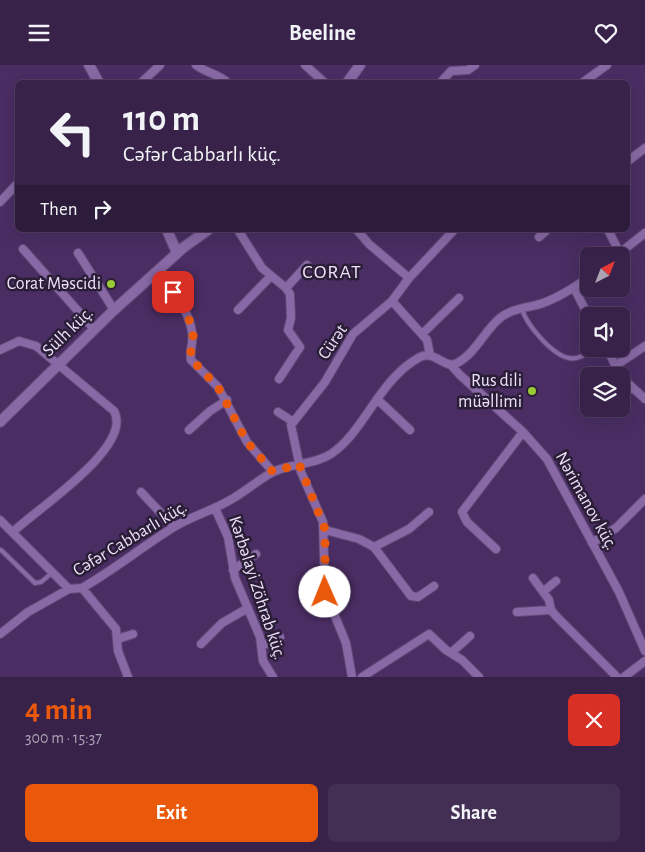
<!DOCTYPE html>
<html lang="en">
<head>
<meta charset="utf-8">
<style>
	body { margin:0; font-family:"Alegreya Sans",sans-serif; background:#432f54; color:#f1f3f6; height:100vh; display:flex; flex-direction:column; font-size:19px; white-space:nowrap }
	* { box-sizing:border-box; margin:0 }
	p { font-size:16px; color:#aba4b5 }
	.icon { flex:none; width:28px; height:28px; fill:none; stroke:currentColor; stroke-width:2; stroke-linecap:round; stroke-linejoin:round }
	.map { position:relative; height:612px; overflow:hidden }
	.details { display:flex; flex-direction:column; background:#38224a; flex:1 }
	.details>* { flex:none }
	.top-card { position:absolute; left:15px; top:15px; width:615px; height:152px; border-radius:8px; box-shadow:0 5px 20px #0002,0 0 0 1px #523f62; background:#38224a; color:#f1f3f6; overflow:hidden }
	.needle { width:32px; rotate:42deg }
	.tools { position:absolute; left:580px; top:182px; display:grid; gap:10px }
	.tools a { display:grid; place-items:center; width:50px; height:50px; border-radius:8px; background:#38224a; box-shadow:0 5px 20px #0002,0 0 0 1px #523f62; font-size:25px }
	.pin { position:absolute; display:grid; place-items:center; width:42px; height:42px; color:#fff; margin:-21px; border-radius:10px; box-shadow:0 2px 8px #0006 }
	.me { position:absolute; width:55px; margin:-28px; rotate:359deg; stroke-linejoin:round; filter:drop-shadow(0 0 4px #0008) }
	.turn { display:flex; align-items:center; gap:18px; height:105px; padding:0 25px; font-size:22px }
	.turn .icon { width:65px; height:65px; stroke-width:2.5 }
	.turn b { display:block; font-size:35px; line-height:42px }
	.then { display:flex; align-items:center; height:48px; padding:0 25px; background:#0003; gap:10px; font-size:19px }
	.round { display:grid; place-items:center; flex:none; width:52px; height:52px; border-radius:8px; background:#432f54 }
	.summary { display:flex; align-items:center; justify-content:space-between; height:85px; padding:0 25px }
	h1 { font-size:30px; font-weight:600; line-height:38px; color:#ea580c }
	.button { display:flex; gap:10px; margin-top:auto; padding:10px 25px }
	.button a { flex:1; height:58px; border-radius:8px; background:#ea580c; color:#fff; font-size:20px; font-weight:600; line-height:58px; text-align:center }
	.button a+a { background:#432f54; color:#f1f3f6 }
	header { display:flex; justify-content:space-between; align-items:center; height:65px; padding:0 25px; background:#38224a; font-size:22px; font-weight:600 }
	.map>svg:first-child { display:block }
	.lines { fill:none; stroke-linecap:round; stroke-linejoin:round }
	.service-casing { stroke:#614876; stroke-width:6 }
	.minor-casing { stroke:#614876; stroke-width:10 }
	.tertiary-casing { stroke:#614876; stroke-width:12 }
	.service { stroke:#8869a5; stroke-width:4 }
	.minor { stroke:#8869a5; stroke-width:8 }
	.tertiary { stroke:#8869a5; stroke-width:10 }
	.route { stroke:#ea580c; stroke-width:9; stroke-dasharray:0 16.2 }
	.poi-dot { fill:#99cb36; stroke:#2a1d36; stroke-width:2 }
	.labels { text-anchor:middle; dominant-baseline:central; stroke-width:5; stroke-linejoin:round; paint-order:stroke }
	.poi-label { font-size:18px; fill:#ede0fb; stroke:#2a1d36; text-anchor:end }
	.street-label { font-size:18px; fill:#ede0fb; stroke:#2a1d36 }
	.quarter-label { font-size:20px; letter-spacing:1px; fill:#ede0fb; stroke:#2a1d36 }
</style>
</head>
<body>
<header><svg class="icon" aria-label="menu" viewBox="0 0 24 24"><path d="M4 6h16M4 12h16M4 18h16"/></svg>Beeline<svg class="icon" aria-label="heart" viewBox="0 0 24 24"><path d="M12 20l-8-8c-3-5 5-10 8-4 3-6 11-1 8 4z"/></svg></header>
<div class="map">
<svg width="645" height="612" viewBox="0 0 645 612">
	<rect width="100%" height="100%" fill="#4a2d63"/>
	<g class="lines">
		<defs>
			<path id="service" d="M 522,244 C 526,259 552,290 569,293 C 578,295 586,289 594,284
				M 1,485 L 35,518 L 41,517 L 52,508"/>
			<path id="minor" d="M 196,0 C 206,8 219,9 228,18
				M 305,0 L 325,18
				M 442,16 L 451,6 L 468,5 L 475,0
				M 141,18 L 160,0
				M 582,18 L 607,0
				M 628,96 L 645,83
				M 0,137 L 18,118
				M 238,165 L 262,203 L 286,223 L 290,229 L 291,253 L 288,265 L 300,282 L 279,314
				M 357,165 L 369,179 L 409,213
				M 608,165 L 620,188
				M 539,172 L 547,165
				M 23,184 L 94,264
				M 78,188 L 114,245
				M 616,191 L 645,168
				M 157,206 C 171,223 189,245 192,267 C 194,277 189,285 191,295 L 218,322 L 247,377 L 273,407
				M 286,223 L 307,200
				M 574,223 L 589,252
				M 392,236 L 427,275 L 430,290
				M 238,245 L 271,211
				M 422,269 L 459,233
				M 607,284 L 621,311
				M 0,285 L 19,276 L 36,281 L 114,346 C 134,382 35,445 13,467
				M 451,300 L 460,310 L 523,367 L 547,394 L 619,527 L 645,586
				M 615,301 L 645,281
				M 621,312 L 645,334
				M 621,331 L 631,322
				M 377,334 L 410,365
				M 278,347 L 292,356
				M 189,365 L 210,346 L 227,335
				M 141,427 L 174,462
				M 215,443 L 228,472 L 235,513 L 260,572 L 263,596 L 273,612
				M 0,455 L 69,524
				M 325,465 L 359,474 L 374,482 L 411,531 L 418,532 L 434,521
				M 592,478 L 616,463 L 645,434
				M 374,482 L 409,464 L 429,447
				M 496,484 L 467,457 L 462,447 L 523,367
				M 233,505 L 256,489
				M 533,513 L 549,535 L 551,545 L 556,551 L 617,612
				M 82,523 L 116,564 L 118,586 L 128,612
				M 544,526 L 556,516
				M 517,547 L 551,545
				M 0,569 L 28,547 L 69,524 L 82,523 C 114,505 143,481 174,462 C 192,451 214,445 232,434 C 246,426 258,415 273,407 C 291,398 314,400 331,389 C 365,366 379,314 420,292 C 434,285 444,303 455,299 C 475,290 484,266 500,253 C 512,243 529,243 543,238 C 560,232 575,222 589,212
				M 118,574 L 133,569
				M 201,579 L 222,558 L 248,543
				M 262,581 L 280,572
				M 451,588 L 470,571
				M 352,612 L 346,578 L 325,527 L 323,457 L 301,407 L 291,360 L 325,317 L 353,269 L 392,236 L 409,213 L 454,165
				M 362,612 L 429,569 L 446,585 L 462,595 L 479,612
				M 624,612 L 645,596"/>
			<path id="tertiary" d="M 89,0 L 99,18
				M 347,18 L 360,0
				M 167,165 L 177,188
				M 0,357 L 114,245 L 184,182 L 208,165"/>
		</defs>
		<use href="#service" class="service-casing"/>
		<use href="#minor" class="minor-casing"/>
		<use href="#tertiary" class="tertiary-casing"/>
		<use href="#service" class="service"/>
		<use href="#minor" class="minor"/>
		<use href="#tertiary" class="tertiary"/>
	</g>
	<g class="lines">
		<path class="route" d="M 173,227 C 181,239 193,257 193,271 C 193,280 189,286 192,295 L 218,322 L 247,377 L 273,407 L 299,399 L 325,464 L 325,527"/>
	</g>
	<g class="poi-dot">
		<circle cx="111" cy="219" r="5"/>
		<circle cx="532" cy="326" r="5"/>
	</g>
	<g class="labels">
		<g class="poi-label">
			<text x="101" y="219">Corat Məscidi</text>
			<text x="522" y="316">Rus dili<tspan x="522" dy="21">müəllimi</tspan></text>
		</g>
		<g class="street-label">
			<text transform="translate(68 267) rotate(-44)">Sülh küç.</text>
			<text transform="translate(333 277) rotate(-56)">Cürət</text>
			<text transform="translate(586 436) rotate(61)">Nərimanov küç.</text>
			<text transform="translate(130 474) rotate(-31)">Cəfər Cabbarlı küç.</text>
			<text transform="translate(257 523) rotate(72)">Kərbəlayi Zöhrab küç.</text>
		</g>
		<g class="quarter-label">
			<text x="332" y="207">CORAT</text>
		</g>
	</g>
</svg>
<div class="tools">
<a><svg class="needle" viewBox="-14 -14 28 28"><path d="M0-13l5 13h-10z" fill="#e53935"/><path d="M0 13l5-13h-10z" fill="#aba4b5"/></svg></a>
<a><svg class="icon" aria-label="sound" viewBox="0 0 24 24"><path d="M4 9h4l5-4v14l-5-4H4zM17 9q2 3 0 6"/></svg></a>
<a><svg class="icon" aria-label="layers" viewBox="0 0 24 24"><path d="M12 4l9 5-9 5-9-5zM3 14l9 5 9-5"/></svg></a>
</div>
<div class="pin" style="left:173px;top:227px;background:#d93025"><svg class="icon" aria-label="arrive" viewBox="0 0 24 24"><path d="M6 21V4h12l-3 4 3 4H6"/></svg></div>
<svg class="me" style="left:325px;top:527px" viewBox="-20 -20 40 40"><circle r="19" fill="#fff"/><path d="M0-13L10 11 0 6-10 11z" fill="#ea580c"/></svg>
<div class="top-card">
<div class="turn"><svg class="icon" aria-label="left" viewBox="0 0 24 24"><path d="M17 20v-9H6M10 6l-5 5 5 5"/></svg><div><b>110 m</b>Cəfər Cabbarlı küç.</div></div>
<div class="then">Then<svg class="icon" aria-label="right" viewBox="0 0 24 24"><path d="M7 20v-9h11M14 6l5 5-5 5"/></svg></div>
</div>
</div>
<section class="details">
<div class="summary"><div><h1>4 min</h1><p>300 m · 15:37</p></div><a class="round" style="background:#d93025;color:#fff"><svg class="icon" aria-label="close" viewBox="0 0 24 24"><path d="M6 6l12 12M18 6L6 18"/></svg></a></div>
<div class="button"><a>Exit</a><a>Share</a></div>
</section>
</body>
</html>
